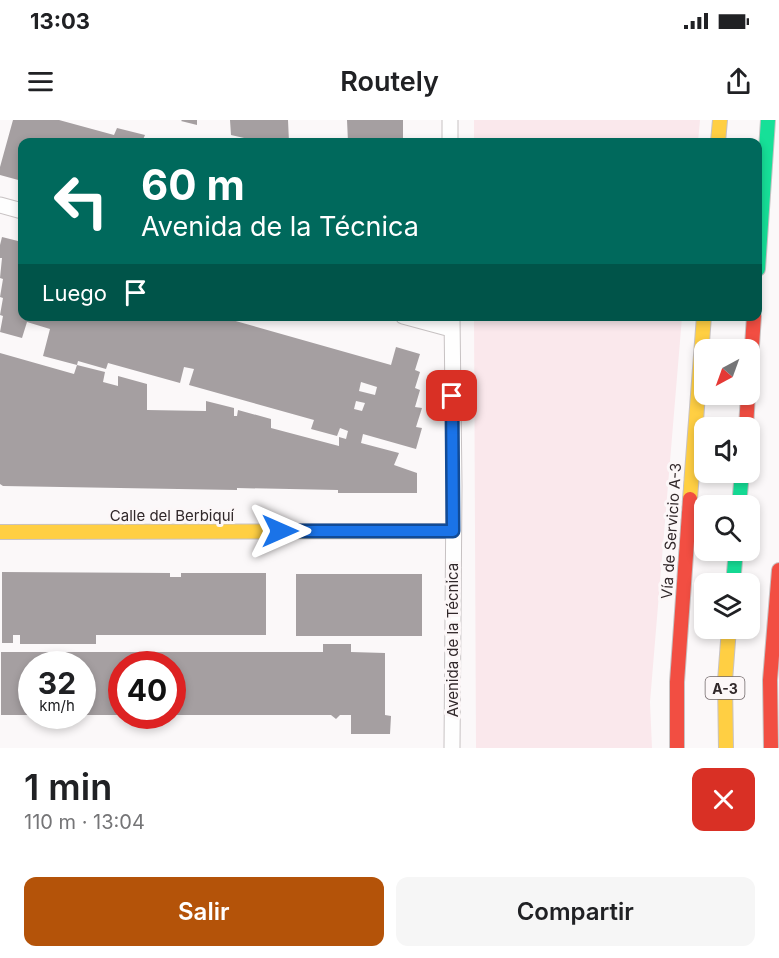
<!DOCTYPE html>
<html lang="es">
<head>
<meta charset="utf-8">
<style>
	body { margin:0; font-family:Inter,sans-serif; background:#f6f6f6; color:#202124; height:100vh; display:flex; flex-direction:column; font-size:22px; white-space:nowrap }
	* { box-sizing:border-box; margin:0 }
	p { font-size:20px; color:#757577 }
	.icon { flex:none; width:33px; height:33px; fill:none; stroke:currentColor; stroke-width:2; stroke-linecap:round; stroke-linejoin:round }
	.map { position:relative; height:628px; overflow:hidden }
	.side { display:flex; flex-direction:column; background:#fff; flex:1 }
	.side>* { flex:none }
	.banner { position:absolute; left:18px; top:18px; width:744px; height:183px; border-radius:12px; box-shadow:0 3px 9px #0003; background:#00695c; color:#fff; overflow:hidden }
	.needle { width:39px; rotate:221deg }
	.tools { position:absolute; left:694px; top:219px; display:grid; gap:12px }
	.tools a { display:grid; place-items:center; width:66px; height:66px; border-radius:12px; background:#fff; box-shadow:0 3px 9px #0003; font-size:30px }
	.speed { position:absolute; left:18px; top:531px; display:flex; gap:12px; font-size:30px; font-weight:700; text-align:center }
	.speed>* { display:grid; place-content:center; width:78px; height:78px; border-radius:50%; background:#fff; box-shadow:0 3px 9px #0003; line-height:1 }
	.speed small { font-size:15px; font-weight:400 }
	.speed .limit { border:9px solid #d22; background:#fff; color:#111 }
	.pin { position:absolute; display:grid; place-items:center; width:51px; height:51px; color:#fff; margin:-26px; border-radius:12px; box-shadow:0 3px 9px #0006 }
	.me { position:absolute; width:66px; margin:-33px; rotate:90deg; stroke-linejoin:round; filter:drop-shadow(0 0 4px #0008) }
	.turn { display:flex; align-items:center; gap:21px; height:126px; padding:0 24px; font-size:27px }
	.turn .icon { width:78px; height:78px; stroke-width:2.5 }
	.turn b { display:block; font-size:42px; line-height:51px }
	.then { display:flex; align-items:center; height:57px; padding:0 24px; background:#0003; gap:12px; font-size:22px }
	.round { display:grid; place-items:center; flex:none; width:63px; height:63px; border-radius:12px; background:#f6f6f6 }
	.head { display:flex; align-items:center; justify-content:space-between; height:102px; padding:0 24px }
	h1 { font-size:36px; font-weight:600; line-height:45px }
	.action { display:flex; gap:12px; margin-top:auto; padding:12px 24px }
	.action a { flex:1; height:69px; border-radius:12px; background:#b45309; color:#fff; font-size:24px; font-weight:600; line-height:69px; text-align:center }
	.action a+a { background:#f6f6f6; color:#202124 }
	.status { display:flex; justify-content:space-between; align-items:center; height:42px; padding:0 30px; background:#fff; direction:ltr }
	.status svg { height:16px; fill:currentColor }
	header { display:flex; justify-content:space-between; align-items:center; height:78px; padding:0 24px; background:#fff; font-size:27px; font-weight:600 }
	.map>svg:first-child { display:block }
	.green { fill:#fae8ec }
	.building { fill:#a59fa1; fill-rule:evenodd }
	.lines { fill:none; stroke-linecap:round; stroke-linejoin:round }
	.street-casing { stroke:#c7c2c3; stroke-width:17 }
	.fast-casing { stroke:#c7c2c3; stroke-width:16 }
	.slow-casing { stroke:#c7c2c3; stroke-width:16 }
	.jam-casing { stroke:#c7c2c3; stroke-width:16 }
	.street { stroke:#fefefe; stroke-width:15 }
	.fast { stroke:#16e098; stroke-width:14 }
	.slow { stroke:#ffcf43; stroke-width:14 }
	.jam { stroke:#f24e42; stroke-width:14 }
	.route-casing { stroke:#114b97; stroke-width:15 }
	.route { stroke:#1a73e8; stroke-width:10 }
	.labels { text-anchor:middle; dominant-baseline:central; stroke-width:6; stroke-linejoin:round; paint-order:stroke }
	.shield { fill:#fcf7f8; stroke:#6e6668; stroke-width:1.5 }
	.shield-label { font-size:14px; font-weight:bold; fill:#31282a }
	.street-label { font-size:15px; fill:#31282a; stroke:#fcf7f8 }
</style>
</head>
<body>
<div class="status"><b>13:03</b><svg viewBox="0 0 49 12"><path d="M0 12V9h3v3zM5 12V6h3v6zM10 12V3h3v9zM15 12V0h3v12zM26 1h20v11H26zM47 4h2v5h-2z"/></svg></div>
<header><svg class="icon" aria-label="menu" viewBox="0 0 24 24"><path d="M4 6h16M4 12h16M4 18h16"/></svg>Routely<svg class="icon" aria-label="share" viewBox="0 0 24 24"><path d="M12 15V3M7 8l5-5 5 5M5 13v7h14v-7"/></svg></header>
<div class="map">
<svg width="779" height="628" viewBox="0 0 779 628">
	<rect width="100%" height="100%" fill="#fbf8f9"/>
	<path class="green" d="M 474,0 L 700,0 L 698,22 L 474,22 Z
		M 474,197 L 682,197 L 650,582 L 652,628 L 476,628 Z"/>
	<path class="building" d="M 13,0 L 59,0 L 114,15 L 117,8 L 145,15 L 142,22 L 22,22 L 22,61 L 0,55 L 0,47 Z
		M 182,0 L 197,0 L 197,5 L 181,1 Z
		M 230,0 L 288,0 L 289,22 L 261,22 L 231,15 Z
		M 347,0 L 403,0 L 403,22 L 348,22 Z
		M 2,117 L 22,122 L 22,196 L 218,196 L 391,245 L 396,227 L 420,234 L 415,250 L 420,252 L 415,268 L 420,270 L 415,287 L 422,288 L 416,307 L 422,308 L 416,329 L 363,314 L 361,323 L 399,333 L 394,345 L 417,353 L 417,373 L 338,373 L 338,370 L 237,368 L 237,370 L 3,366 L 0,364 L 0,233 L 74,254 L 77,245 L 105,252 L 103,262 L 118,266 L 118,256 L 147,264 L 147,290 L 206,291 L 206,281 L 234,288 L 234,296 L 237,296 L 238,290 L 271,299 L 271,308 L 339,326 L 339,317 L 346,319 L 348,311 L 340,308 L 337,316 L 311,309 L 314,300 L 189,265 L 194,249 L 184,247 L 180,263 L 108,243 L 106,249 L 78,241 L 77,245 L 43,236 L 50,209 L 27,202 L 22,218 L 0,212 L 3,196 L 0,195 L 3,178 L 0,177 L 3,159 L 0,158 L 2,138 L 0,138 L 0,125 ZM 361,262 L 377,267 L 375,275 L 359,271 ZM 356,281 L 365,283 L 362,291 L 354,289 Z
		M 2,452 L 170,453 L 170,457 L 181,457 L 181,453 L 266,453 L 266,515 L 96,515 L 96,524 L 20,524 L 20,515 L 13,515 L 13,523 L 2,523 Z
		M 296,454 L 422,454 L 422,516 L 296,516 Z
		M 323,524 L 351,524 L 351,532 L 385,533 L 385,595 L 391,596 L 390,614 L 351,614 L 351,595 L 340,595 L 336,599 L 331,595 L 172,595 L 172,544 L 122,544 L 122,595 L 82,595 L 82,544 L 32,544 L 32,595 L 1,595 L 1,532 L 323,532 Z"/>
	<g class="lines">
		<defs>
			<path id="street" d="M 450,0 L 450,22
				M 0,85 L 22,91
				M 403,196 L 451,209
				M 452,196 L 454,366 L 452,628"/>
			<path id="fast" d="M 758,149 L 768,0
				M 739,386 L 742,352
				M 733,464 L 736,430"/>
			<path id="slow" d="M 718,22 L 720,0
				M 690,379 L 704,196
				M 0,412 L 453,411
				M 726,628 L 725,561 L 729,508"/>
			<path id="jam" d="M 750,255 L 754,196
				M 746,308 L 748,274
				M 677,628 L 677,562 L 690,379
				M 771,628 L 770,560 L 779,450"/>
		</defs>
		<use href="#street" class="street-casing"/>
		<use href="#fast" class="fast-casing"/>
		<use href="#slow" class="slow-casing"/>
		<use href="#jam" class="jam-casing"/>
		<use href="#street" class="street"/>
		<use href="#fast" class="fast"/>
		<use href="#slow" class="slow"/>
		<use href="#jam" class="jam"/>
	</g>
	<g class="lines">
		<defs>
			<path id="route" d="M 280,411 L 453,411 L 452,276"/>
		</defs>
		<use href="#route" class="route-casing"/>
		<use href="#route" class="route"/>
	</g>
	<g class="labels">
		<rect class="shield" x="705.5" y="557" width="39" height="22" rx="4.5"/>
		<g class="shield-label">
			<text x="725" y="568">A-3</text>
		</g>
		<g class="street-label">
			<text x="172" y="395">Calle del Berbiquí</text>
			<text transform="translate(671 411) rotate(-86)">Vía de Servicio A-3</text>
			<text transform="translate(452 520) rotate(-90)">Avenida de la Técnica</text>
		</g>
	</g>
</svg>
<div class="tools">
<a><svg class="needle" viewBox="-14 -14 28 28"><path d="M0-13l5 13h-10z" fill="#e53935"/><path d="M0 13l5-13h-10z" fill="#757577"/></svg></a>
<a><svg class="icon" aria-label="sound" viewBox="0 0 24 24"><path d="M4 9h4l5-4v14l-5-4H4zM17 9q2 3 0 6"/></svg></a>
<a><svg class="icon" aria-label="search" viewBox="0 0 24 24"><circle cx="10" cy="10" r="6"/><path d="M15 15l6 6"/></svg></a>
<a><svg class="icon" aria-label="layers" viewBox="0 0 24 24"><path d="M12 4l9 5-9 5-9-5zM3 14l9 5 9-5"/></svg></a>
</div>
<div class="speed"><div>32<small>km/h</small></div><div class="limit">40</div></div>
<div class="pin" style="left:452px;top:276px;background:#d93025"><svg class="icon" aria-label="arrive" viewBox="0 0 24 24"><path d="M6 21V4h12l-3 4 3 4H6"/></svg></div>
<svg class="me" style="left:280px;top:411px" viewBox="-20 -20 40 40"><path d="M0-17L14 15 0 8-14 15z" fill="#1a73e8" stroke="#fff" stroke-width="4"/></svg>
<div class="banner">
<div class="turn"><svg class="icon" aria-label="left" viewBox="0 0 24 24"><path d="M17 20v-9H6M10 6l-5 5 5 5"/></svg><div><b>60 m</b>Avenida de la Técnica</div></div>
<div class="then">Luego<svg class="icon" aria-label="arrive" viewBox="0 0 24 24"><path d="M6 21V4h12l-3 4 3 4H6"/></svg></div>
</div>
</div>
<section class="side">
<div class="head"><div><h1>1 min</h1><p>110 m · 13:04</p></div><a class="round" style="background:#d93025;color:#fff"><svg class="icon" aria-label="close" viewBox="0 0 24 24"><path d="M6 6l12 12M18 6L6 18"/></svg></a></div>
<div class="action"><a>Salir</a><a>Compartir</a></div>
</section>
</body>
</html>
